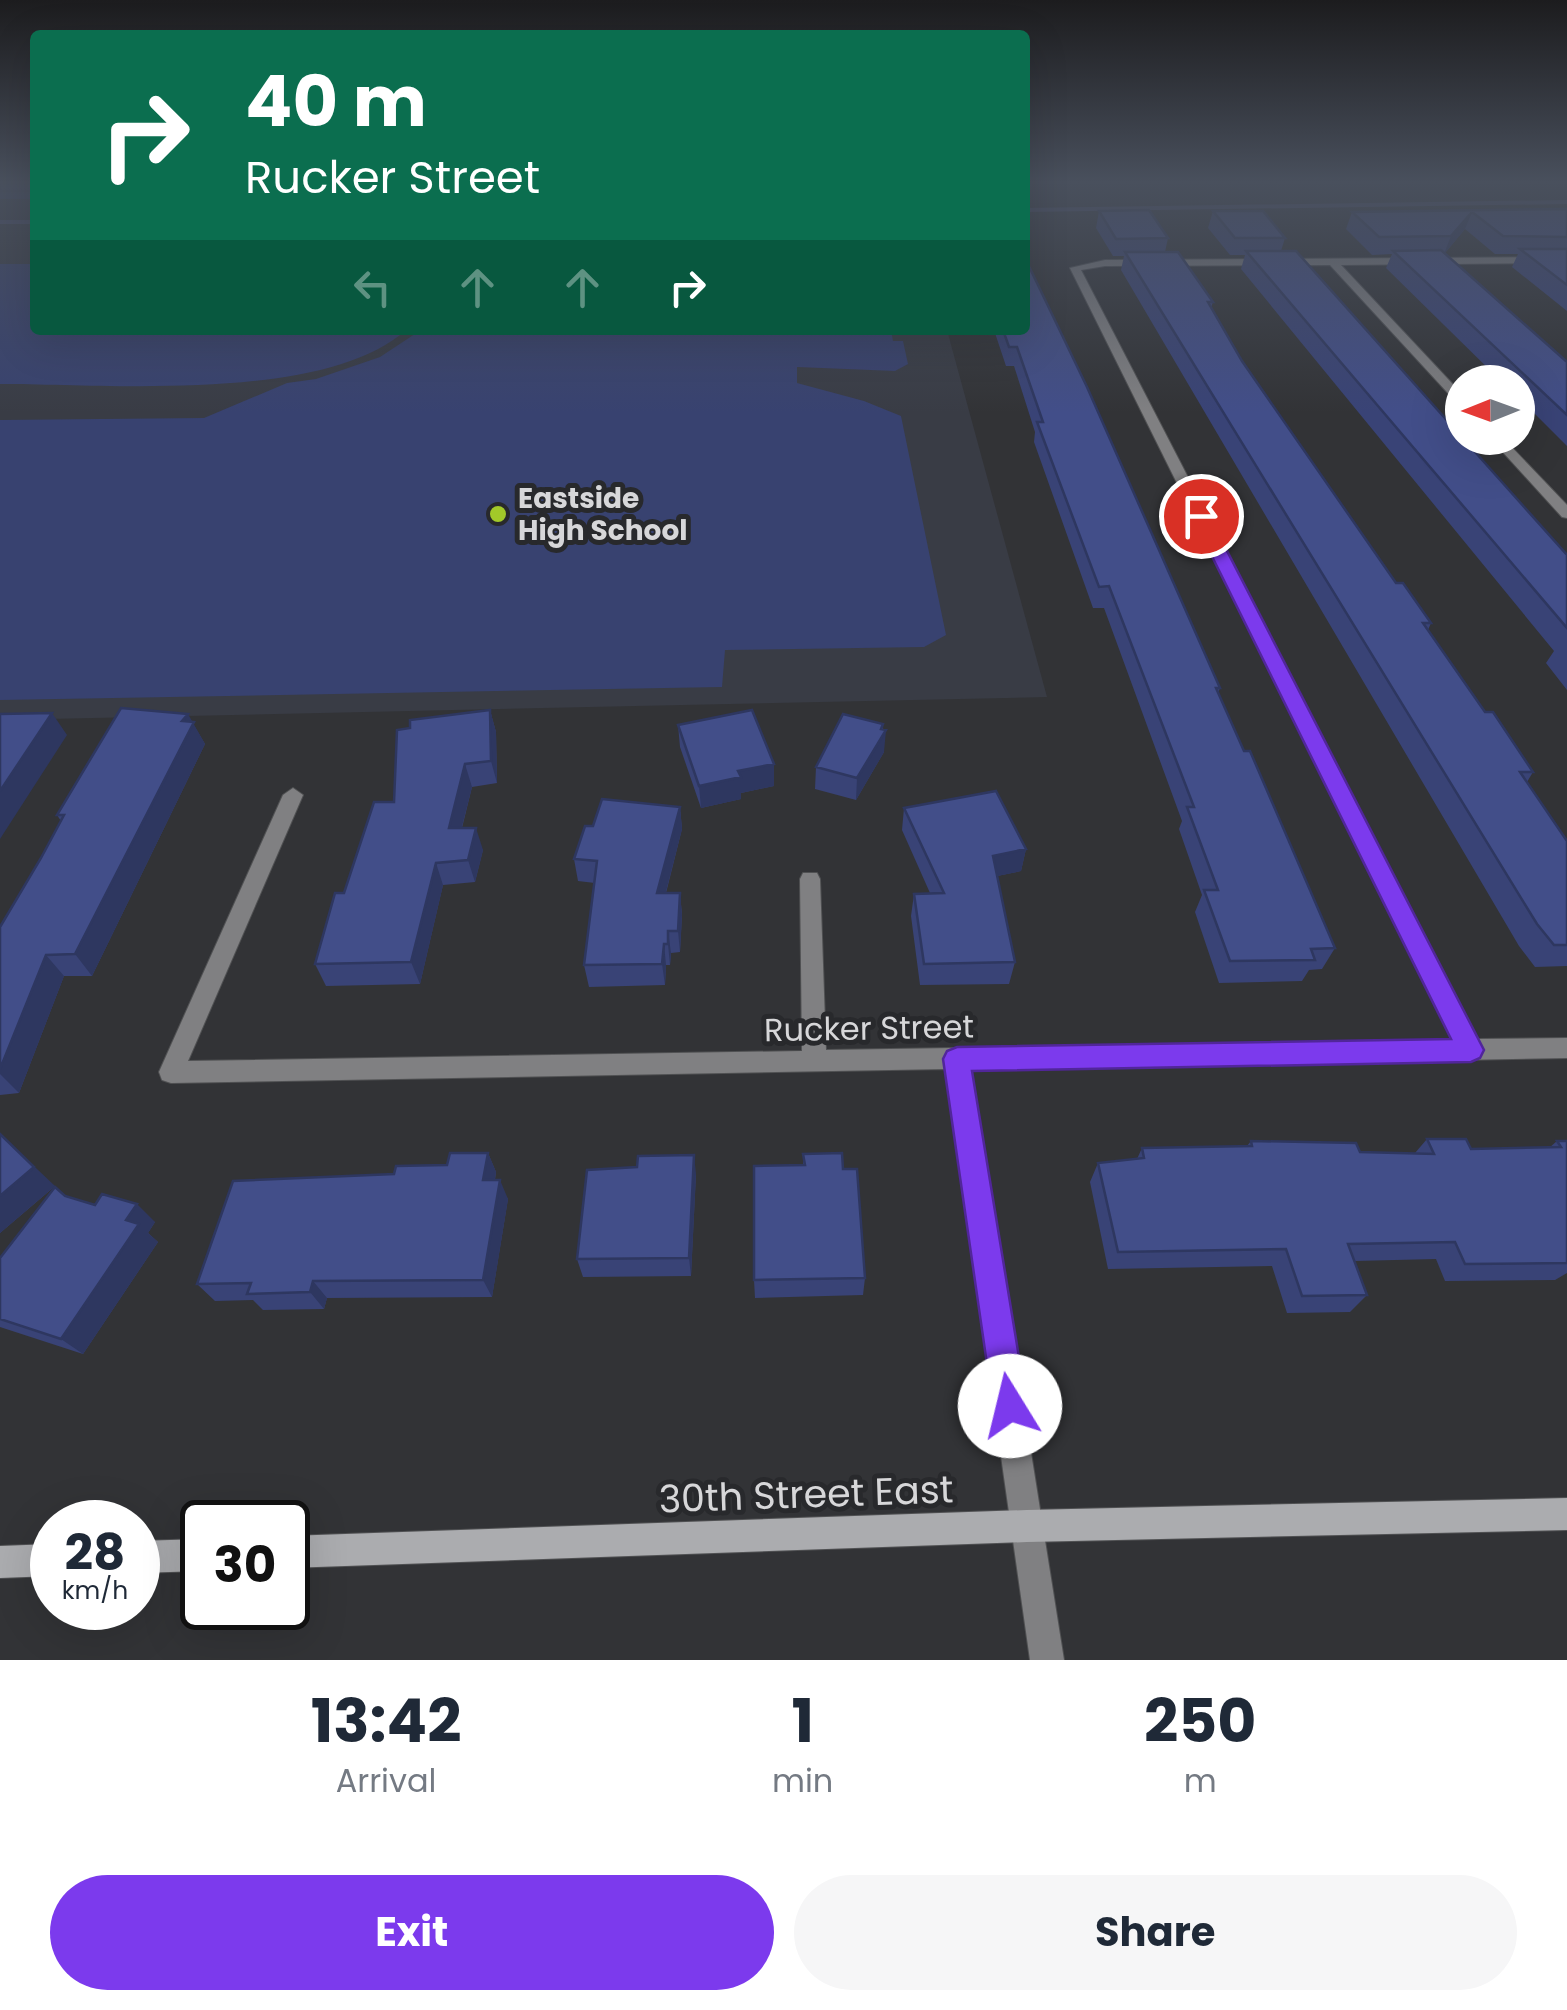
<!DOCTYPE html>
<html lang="en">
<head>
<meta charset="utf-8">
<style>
	body { margin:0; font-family:Poppins,sans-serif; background:#f6f6f7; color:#1f2937; height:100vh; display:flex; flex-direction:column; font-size:38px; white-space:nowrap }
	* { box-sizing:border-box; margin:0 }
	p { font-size:32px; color:#747a83 }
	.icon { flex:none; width:55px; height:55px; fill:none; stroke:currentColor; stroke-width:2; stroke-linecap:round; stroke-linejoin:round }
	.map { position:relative; height:1660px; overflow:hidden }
	.sheet { display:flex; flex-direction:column; background:#fff; flex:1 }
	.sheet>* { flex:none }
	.guide { position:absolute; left:30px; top:30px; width:1000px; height:305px; border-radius:10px; box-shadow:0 10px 40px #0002; background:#0b6e4f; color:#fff; overflow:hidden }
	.needle { width:65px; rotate:269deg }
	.buttons { position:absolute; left:1445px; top:365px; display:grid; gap:20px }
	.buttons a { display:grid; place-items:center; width:90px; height:90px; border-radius:50%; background:#fff; box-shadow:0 10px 40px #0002; font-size:50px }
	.speed { position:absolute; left:30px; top:1500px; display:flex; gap:20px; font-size:50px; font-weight:700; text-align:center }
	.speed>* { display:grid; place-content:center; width:130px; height:130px; border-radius:50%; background:#fff; box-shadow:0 10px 40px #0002; line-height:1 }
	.speed small { font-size:25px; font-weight:400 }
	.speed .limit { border:5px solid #111; border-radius:15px; background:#fff; color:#111 }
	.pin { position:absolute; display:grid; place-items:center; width:85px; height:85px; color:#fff; margin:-42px; border:5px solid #fff; border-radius:50%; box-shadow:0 2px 10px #0007 }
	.me { position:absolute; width:110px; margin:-55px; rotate:351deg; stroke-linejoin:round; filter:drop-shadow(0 0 8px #0008) }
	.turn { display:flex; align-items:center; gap:35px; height:210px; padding:0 50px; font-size:45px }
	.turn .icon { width:130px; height:130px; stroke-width:2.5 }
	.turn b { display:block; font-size:70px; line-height:85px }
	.lanes { display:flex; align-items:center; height:95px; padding:0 50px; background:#0003; justify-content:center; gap:50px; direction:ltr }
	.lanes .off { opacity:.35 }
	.eta { display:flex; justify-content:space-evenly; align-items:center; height:170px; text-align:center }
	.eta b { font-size:60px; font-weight:700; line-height:70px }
	.primary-button { display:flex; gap:20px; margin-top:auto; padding:20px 50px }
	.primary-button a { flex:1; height:115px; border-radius:60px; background:#7c3aed; color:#fff; font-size:40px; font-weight:700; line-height:115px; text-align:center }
	.primary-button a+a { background:#f6f6f7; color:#1f2937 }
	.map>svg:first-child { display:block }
	.built { fill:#393c45 }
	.green { fill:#384270 }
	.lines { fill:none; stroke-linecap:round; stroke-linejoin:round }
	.stream { fill:#4d5076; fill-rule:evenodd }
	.minor-casing { stroke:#505153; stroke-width:2 }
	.secondary-casing { stroke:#505153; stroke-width:2 }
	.minor { fill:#808082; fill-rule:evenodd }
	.secondary { fill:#abacaf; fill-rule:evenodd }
	.wall { fill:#394376 }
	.shaded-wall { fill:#2e3760 }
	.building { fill:#424e89; stroke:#2e3760; stroke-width:2.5 }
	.route { fill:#7c3aed; stroke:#51269a; stroke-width:2.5 }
	.poi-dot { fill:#a2c929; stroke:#28292c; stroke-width:4 }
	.labels { text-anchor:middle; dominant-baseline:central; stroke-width:10; stroke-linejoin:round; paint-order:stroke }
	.far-poi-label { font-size:28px; font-weight:bold; fill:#d7d7d9; stroke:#28292c; text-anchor:start }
	.street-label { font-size:32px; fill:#d7d7d9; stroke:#28292c }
	.near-street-label { font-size:38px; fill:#d7d7d9; stroke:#28292c }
</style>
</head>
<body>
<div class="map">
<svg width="1567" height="1660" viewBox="0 0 1567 1660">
	<rect width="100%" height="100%" fill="#323336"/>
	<path class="built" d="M 0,181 L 35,181 L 35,330 L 947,330 L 1047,697 L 0,720 Z"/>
	<path class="green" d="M 0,264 L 35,264 L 35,330 L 406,330 C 324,403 108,384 0,384 Z
		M 421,330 L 891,330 L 893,341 L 903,341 L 908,364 L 895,371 L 797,367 L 797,383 L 864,401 L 901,416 L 946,635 L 924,647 L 725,650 L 722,687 L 0,700 L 0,420 L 204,418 L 287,383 L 316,379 L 380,357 Z"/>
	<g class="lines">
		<path class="stream" d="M 1567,200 L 1567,204 L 1025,212 L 1025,208 Z
			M 0,220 L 35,220 L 35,224 L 0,224 Z"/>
		<defs>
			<path id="minor" d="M 1567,257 L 1567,263 L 1341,265 L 1462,394 L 1462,405 L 1458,404 L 1330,265 L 1105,266 L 1081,270 L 1478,1039 L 1567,1038 L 1567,1058 L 970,1069 L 1064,1660 L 1030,1660 L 946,1069 L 171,1083 L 162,1080 L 159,1072 L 283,795 L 293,788 L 303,795 L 188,1061 L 802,1051 L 800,879 L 803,873 L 817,873 L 820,879 L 826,1050 L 1454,1040 L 1070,268 L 1105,260 Z
				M 1490,438 L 1503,438 L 1567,505 L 1567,518 L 1562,517 Z"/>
			<path id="secondary" d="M 1567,1498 L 1567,1530 L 1027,1542 L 288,1568 L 288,1536 L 1027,1510 Z
				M 202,1539 L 202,1571 L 138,1573 L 138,1541 Z
				M 52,1544 L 52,1576 L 0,1578 L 0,1546 Z"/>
		</defs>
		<use href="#minor" class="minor-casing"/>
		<use href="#secondary" class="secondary-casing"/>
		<use href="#minor" class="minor"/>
		<use href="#secondary" class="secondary"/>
	</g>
	<path class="wall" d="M 0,181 L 35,181 L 35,199 L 0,199 Z
		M 1567,209 L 1567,311 L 1512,267 L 1518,254 L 1495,254 L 1465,229 L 1445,253 L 1567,362 L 1567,446 L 1518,397 L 1518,382 L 1502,382 L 1386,268 L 1392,254 L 1372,255 L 1346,229 L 1352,212 Z
		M 1099,211 L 1168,238 L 1165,252 L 1213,302 L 1211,308 L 1242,361 L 1396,583 L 1431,623 L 1428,630 L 1485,712 L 1533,772 L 1527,782 L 1567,841 L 1567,966 L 1535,967 L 1519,946 L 1121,270 L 1124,256 L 1113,256 L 1096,228 Z
		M 1213,211 L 1285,238 L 1281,251 L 1567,555 L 1567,690 L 1546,663 L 1554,651 L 1241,269 L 1245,255 L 1230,255 L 1208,228 Z
		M 994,330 L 1025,330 L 1220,688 L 1218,693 L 1244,751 L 1335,948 L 1322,969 L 1309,970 L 1302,981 L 1219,983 L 1195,912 L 1202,895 L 1179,829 L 1182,821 L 1104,608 L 1093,608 L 1034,442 L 1035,432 L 1014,366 L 1006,366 Z
		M 490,710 L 496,732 L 497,783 L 472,787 L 462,828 L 483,850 L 475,882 L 443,885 L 420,984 L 326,986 L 315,964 L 344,893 L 394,802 L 410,728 Z
		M 192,722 L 205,744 L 92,976 L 64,976 L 19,1093 L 0,1095 L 0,927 L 41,858 L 61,821 L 57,815 Z
		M 883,724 L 884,752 L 856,800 L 815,789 L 816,767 Z
		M 678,725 L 774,764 L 774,786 L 741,793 L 741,799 L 701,808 L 680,747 Z
		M 680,807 L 682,829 L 666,893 L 680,893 L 682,915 L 680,952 L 671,953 L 670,965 L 666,965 L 665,985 L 589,987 L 584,965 L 595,883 L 578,881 L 574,859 L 593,826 Z
		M 904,808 L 1026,849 L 1021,871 L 997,876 L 1015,962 L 1009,984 L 920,985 L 911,916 L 914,894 L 930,893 L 902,830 Z
		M 0,1134 L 65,1197 L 155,1222 L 148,1233 L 158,1242 L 83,1354 L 0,1327 L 0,1258 L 54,1187 L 0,1233 Z
		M 1427,1139 L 1471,1149 L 1549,1148 L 1557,1141 L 1567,1141 L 1567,1273 L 1555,1280 L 1445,1281 L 1436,1259 L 1354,1261 L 1367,1295 L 1350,1312 L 1287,1313 L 1272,1266 L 1108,1269 L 1090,1182 L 1098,1163 L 1137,1159 L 1142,1148 L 1247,1146 L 1251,1141 L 1360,1152 L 1415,1153 Z
		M 488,1153 L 496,1172 L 495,1180 L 508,1199 L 492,1297 L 327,1298 L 324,1309 L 263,1310 L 253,1300 L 215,1301 L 197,1284 L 394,1174 L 447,1165 Z
		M 803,1154 L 843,1169 L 865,1278 L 863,1295 L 755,1298 L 754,1280 L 803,1165 Z
		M 696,1174 L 691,1276 L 583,1277 L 577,1259 Z"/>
	<path class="shaded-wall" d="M 1472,212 L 1465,229 L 1444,254 L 1451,236 Z
		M 490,710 L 496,732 L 497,783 L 491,761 Z
		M 52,713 L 67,735 L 0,839 L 0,791 Z
		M 188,714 L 205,744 L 92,976 L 75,954 L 182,721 Z
		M 883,724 L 881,737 L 886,730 L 884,752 L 856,800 L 857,778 Z
		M 465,764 L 472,787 L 456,850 L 449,828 Z
		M 774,764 L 774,786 L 741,793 L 741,799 L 701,808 L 699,786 L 738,771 Z
		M 680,807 L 682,829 L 660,915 L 657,893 Z
		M 476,828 L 483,850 L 475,882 L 468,860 Z
		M 1026,849 L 1021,871 L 988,878 L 993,856 Z
		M 436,863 L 443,885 L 420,984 L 411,962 Z
		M 680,893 L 682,915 L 680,952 L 678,931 Z
		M 668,931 L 671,953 L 670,965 L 668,944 Z
		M 664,944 L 666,965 L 665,985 L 662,964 Z
		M 46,955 L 64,976 L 19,1093 L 0,1074 L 0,1069 Z
		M 0,1134 L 55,1186 L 0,1233 Z
		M 488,1153 L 496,1172 L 491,1199 L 483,1180 Z
		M 694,1155 L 696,1174 L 691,1276 L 689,1258 Z
		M 500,1180 L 508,1199 L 492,1297 L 483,1280 Z
		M 137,1204 L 155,1222 L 148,1233 L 158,1242 L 83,1354 L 61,1339 L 126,1220 Z
		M 313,1281 L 327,1298 L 324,1309 L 310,1292 Z"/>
	<path class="building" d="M 0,181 L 35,181 L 35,191 L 0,191 Z
		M 1567,209 L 1567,237 L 1503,236 L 1472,212 L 1451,236 L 1379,237 L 1352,212 Z
		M 1149,210 L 1168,238 L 1116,239 L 1099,211 Z
		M 1213,211 L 1263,211 L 1285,238 L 1235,238 Z
		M 1520,249 L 1567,249 L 1567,285 Z
		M 1441,250 L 1567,362 L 1567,415 L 1393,251 Z
		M 1246,251 L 1296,251 L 1567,555 L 1567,628 Z
		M 1125,252 L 1178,252 L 1213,302 L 1208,302 L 1242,361 L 1396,583 L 1403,583 L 1431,623 L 1423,623 L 1485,712 L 1493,712 L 1533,772 L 1520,772 L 1567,841 L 1567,945 L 1554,945 L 1537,924 Z
		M 1025,258 L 1087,387 L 1220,688 L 1216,688 L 1244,751 L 1250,751 L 1335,948 L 1311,949 L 1315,960 L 1230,961 L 1204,890 L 1218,890 L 1187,807 L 1194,807 L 1109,586 L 1099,587 L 1037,422 L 1043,422 L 1017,347 L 1009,347 L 1003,330 L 1025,330 Z
		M 121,708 L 188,714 L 182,721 L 194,722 L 75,954 L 46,955 L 0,1069 L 0,927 L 41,858 L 64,815 L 57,815 Z
		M 490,710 L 491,761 L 465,764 L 449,828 L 476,828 L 468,860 L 436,863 L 411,962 L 315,964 L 335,893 L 344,893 L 374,802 L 394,802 L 397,730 L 410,728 L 410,720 Z
		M 752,710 L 774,764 L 738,771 L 741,777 L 699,786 L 678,725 Z
		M 52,713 L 0,791 L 0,714 Z
		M 843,714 L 883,724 L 881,729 L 886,730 L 857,778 L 816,767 Z
		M 996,791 L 1026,849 L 993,856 L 1015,962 L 924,964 L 914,894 L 944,893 L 904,808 Z
		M 602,799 L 680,807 L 657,893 L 680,893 L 678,931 L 668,931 L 668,944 L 664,944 L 662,964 L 584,965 L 597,861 L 574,859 L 585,826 L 593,826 Z
		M 0,1134 L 34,1167 L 0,1196 Z
		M 1427,1139 L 1466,1139 L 1471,1149 L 1561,1147 L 1557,1141 L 1567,1141 L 1567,1263 L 1465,1264 L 1455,1242 L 1348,1244 L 1367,1295 L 1302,1296 L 1286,1249 L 1118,1252 L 1098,1163 L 1144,1158 L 1142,1148 L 1252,1146 L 1251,1141 L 1356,1143 L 1360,1152 L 1434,1154 Z
		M 450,1153 L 488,1153 L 483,1180 L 500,1180 L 483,1280 L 313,1281 L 310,1292 L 247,1294 L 251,1283 L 197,1284 L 233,1181 L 394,1174 L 396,1166 L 447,1165 Z
		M 842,1153 L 843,1169 L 857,1169 L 865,1278 L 754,1280 L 754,1166 L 805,1165 L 803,1154 Z
		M 694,1155 L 689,1258 L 577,1259 L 587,1170 L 637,1167 L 638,1156 Z
		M 55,1187 L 65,1196 L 95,1205 L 102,1194 L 137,1204 L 126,1220 L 139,1224 L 61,1339 L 0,1319 L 0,1258 Z"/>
	<linearGradient id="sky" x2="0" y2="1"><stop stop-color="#1c1c1e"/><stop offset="0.44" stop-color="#49505d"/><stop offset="1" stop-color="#49505d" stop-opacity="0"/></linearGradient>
	<rect width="1567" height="413" fill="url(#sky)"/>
	<path class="route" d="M 1201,511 L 1209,516 L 1484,1050 L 1480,1058 L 1471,1062 L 972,1071 L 1027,1406 L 1022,1418 L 1010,1423 L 998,1418 L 993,1406 L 943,1059 L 947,1051 L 957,1047 L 1451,1039 L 1192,516 Z"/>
	<circle class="poi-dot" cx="498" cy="514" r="10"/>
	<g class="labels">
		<g class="far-poi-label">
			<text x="518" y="498">Eastside<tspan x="518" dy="32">High School</tspan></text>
		</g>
		<g class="street-label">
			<text transform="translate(869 1028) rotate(-1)">Rucker Street</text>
		</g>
		<g class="near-street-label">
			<text transform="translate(806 1494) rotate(-2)">30th Street East</text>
		</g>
	</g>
</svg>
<div class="buttons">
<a><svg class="needle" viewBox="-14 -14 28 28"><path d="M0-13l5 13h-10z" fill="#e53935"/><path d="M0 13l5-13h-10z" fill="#747a83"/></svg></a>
</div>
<div class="speed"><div>28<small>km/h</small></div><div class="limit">30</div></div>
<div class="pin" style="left:1201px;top:516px;background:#d93025"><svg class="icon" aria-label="arrive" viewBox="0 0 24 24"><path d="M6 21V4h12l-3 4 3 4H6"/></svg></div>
<svg class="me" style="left:1010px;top:1406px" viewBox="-20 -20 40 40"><circle r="19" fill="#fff"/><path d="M0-13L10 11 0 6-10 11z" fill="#7c3aed"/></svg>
<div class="guide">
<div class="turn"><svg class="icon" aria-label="right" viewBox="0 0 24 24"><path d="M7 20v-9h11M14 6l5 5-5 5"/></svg><div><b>40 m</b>Rucker Street</div></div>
<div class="lanes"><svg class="icon off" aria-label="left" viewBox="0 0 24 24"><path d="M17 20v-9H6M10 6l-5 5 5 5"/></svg><svg class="icon off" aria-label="ahead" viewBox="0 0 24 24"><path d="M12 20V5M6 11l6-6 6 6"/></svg><svg class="icon off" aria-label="ahead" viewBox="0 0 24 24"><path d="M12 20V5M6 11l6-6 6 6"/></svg><svg class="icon" aria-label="right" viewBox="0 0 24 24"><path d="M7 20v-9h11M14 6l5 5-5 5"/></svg></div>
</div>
</div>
<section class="sheet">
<div class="eta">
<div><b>13:42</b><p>Arrival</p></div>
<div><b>1</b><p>min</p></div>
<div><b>250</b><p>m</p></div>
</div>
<div class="primary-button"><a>Exit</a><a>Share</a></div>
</section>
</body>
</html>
